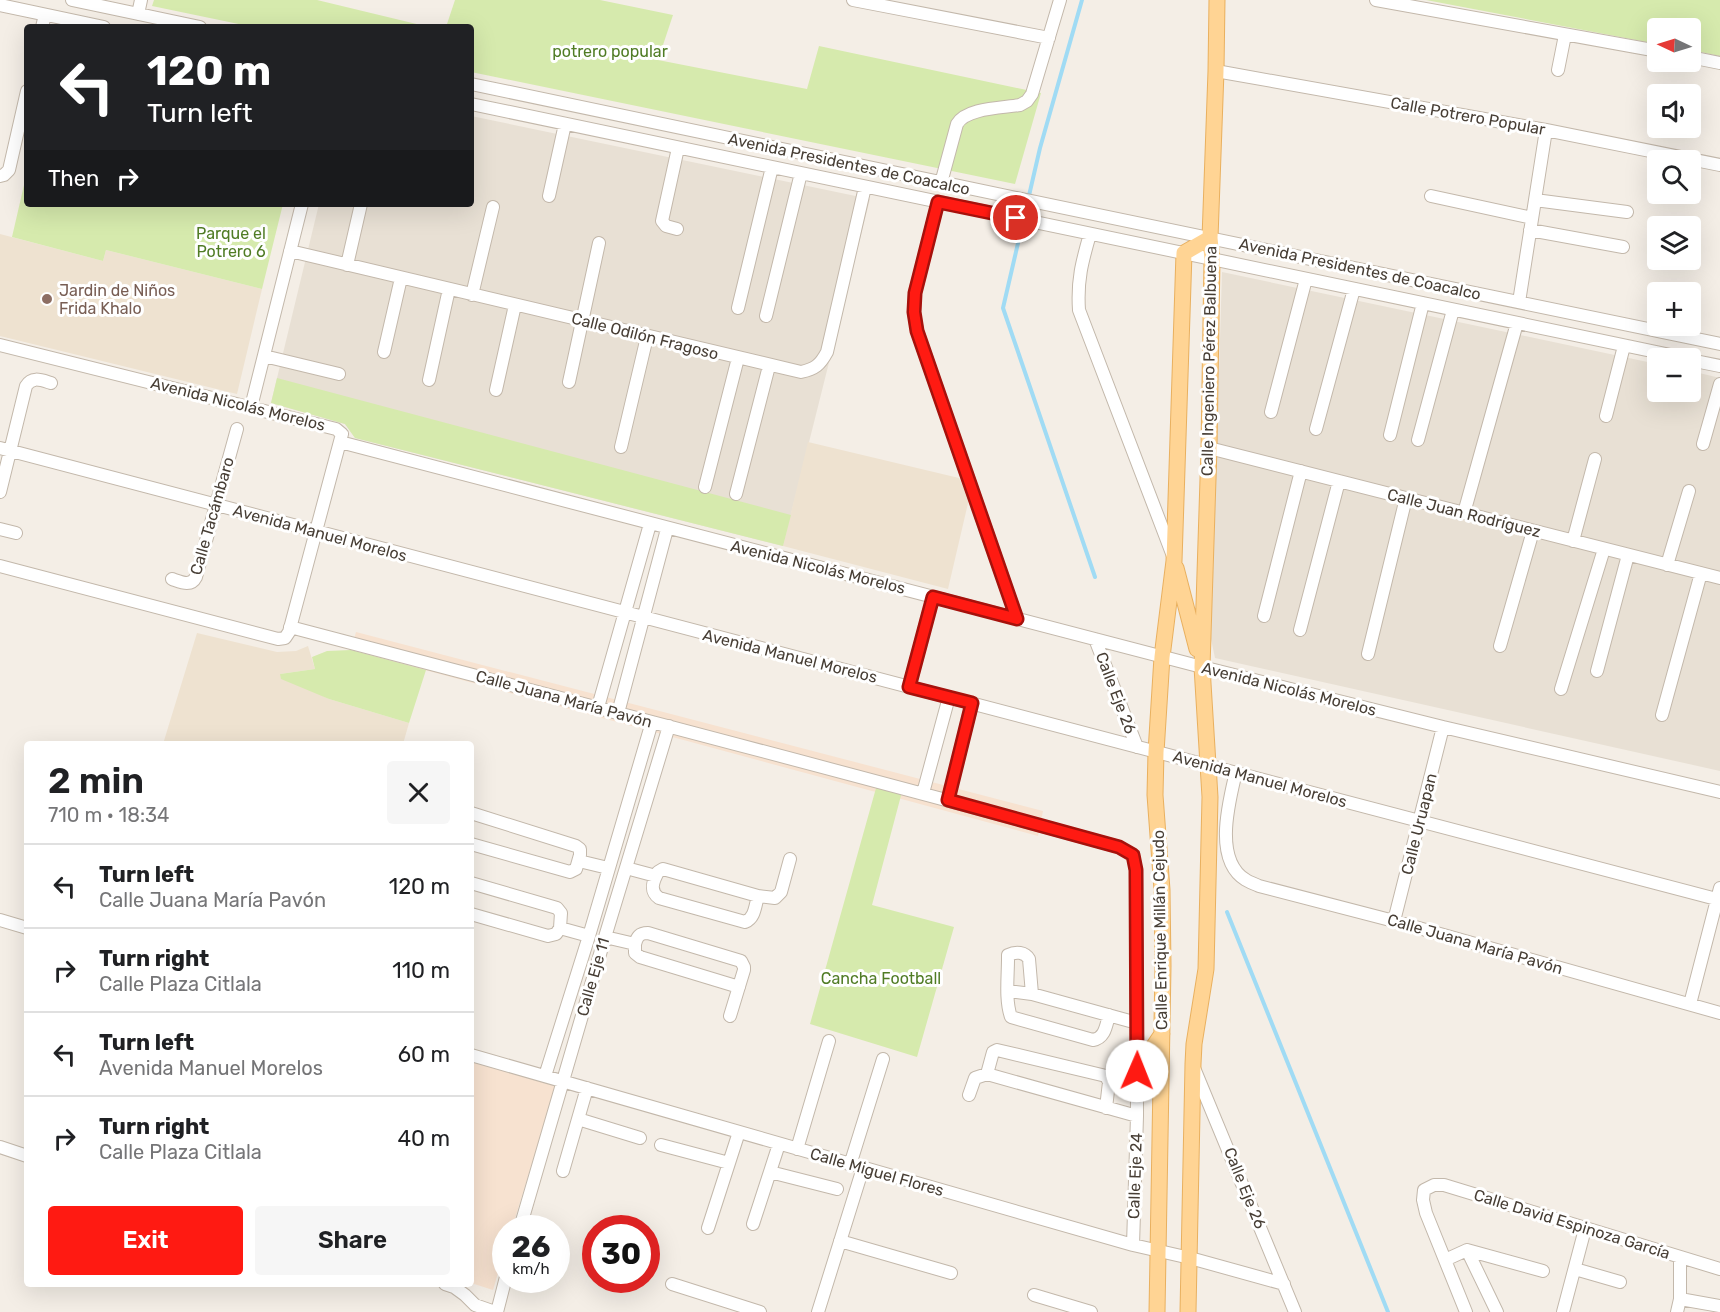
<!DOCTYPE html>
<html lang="en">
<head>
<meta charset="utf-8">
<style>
	body { margin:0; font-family:Rubik,sans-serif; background:#f6f6f6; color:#202124; height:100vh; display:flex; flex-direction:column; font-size:22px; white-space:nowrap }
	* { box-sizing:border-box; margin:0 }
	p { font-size:20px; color:#757577 }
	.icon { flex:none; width:33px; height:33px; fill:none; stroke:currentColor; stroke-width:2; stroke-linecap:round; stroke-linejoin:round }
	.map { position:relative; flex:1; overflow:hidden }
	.drawer { position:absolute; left:24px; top:741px; width:450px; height:546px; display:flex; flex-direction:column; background:#fff; border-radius:6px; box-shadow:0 6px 24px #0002 }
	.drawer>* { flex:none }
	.guide { position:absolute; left:24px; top:24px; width:450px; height:183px; border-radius:6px; box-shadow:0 6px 24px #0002; background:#202124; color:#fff; overflow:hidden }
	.needle { width:39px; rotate:274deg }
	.controls { position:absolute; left:1647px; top:18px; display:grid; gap:12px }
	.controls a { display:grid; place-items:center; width:54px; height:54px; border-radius:6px; background:#fff; box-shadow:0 6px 24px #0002; font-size:30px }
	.speed { position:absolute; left:492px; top:1215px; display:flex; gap:12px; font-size:30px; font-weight:700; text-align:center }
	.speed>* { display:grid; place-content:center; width:78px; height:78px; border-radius:50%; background:#fff; box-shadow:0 6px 24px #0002; line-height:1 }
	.speed small { font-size:15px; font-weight:400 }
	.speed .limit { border:9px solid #d22; background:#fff; color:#111 }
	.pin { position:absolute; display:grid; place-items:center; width:51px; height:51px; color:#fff; margin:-26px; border:3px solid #fff; border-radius:50%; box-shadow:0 2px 6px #0007 }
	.me { position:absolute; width:66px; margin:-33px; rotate:1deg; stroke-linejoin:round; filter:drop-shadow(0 0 4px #0008) }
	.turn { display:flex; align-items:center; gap:21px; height:126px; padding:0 24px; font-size:27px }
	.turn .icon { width:78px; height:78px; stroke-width:2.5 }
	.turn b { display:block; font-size:42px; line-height:51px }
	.then { display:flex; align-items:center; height:57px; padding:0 24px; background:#0003; gap:12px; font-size:22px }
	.round { display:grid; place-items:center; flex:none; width:63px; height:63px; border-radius:6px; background:#f6f6f6 }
	.summary { display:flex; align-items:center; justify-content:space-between; height:102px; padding:0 24px }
	h1 { font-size:36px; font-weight:600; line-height:45px }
	.cta { display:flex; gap:12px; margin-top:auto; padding:12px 24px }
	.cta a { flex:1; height:69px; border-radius:6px; background:#ff1a12; color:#fff; font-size:24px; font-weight:600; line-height:69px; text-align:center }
	.cta a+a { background:#f6f6f6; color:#202124 }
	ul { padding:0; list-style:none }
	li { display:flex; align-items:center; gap:18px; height:84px; padding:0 24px; border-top:2px solid #e0e0e0 }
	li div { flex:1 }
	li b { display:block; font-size:22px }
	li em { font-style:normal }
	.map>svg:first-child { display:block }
	.residential { fill:#e8e0d4 }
	.commercial { fill:#f7e2d0 }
	.education { fill:#eee2d0 }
	.green { fill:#d6eaad }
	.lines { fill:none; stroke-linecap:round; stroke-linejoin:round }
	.stream { stroke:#a0dbf4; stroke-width:4 }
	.minor-casing { stroke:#c3b8ab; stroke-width:14 }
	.major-casing { stroke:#e9b05f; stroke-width:17 }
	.minor { stroke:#fff; stroke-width:12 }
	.major { stroke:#ffd494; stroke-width:15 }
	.route-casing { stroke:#a6110c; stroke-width:15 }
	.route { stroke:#ff1a12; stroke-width:10 }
	.education-dot { fill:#8d6e63; stroke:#fff; stroke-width:2 }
	.labels { text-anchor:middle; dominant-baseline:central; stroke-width:6; stroke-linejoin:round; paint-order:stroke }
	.park-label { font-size:16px; fill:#507c25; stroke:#fff }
	.street-label { font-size:16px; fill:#473e35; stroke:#fff }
	.education-label { font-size:16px; fill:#785e54; stroke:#fff; text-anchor:start }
</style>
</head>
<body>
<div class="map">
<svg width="1720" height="1312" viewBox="0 0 1720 1312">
	<rect width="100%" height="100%" fill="#f4eee6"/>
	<path class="residential" d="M 471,116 L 870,199 L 783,546 L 355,438 L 345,424 L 271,403 L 319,204 L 471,204 Z
		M 1222,272 L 1657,364 L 1658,392 L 1690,392 L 1691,371 L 1720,378 L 1720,771 L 1215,658 L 1211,639 Z"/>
	<path class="commercial" d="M 356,632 L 1043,811 L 1038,836 L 351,650 Z
		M 471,1062 L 556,1086 L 512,1228 L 506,1228 L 505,1249 L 493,1290 L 471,1283 Z"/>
	<path class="education" d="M 0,234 L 103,261 L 106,250 L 262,289 L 237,394 L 0,336 Z
		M 808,442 L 959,478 L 969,499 L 948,589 L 783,546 Z
		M 197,633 L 277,652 L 296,651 L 308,646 L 315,669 L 280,674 L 329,699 L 409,723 L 403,744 L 163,744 Z"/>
	<path class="green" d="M 154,0 L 317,0 L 429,27 L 253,27 L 152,6 Z
		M 455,0 L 600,0 L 673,15 L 658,60 L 807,89 L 819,46 L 1041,93 L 1015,184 L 471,72 L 471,27 L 446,27 Z
		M 1426,0 L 1720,0 L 1720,56 L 1691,50 L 1690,28 L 1658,28 L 1657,44 Z
		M 27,172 L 27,204 L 283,204 L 262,289 L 106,250 L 103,261 L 12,237 Z
		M 277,378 L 791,515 L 783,546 L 355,438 L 345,424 L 271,403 Z
		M 351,650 L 426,670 L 409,723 L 329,699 L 281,679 L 280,674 L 315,669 L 312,657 L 327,651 Z
		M 878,781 L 903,788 L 872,905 L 954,927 L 917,1057 L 810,1024 Z"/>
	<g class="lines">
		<path class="stream" d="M 1082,0 L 1040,148 L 1003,308 L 1095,577
			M 1227,912 L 1388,1312"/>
		<defs>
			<path id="minor" d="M 72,0 L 200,27
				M 853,0 L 1049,38
				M 1376,0 L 1658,51
				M 0,5 L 104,27
				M 138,14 L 141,0
				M 42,27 L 45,15
				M 1690,57 L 1720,63
				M 1558,70 L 1565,35
				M 1216,71 L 1546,130 L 1720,165
				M 471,84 C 887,172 1304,257 1720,344
				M 471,104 L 1685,358
				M 0,176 L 4,175 L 9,170 L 27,91
				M 941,183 L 957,124 C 966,108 1002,108 1020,105 L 1027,101 L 1032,94 L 1060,0
				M 549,196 L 565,124
				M 1431,196 L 1532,218
				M 1535,200 L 1627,212
				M 938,202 L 915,293 L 914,312 L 917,331 L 1017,619
				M 677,229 L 666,226 L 662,221 L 678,148
				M 1530,230 L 1623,247
				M 1090,234 C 1082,262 1077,280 1079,310 L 1173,556
				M 290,251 L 801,372 C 815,369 820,365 827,352 L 865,187
				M 347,265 L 361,204
				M 472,295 L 493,207
				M 1519,302 L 1546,130
				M 738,308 L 772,167
				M 766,316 L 801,173
				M 0,345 L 336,429 L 342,434 L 289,632 L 285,638 L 278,639 L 0,566
				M 384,352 L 401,278
				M 264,356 L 339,374
				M 1690,360 L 1720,366
				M 429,380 L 449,289
				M 569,382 L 599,243
				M 496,390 L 515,305
				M 251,407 L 302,204
				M 1271,412 L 1306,279
				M 1606,416 L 1624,346
				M 1316,429 L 1354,289
				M 1390,435 L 1423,303
				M 1418,440 L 1453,310
				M 340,442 L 1202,667 L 1443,727 L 1720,792
				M 1703,444 L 1720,384
				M 621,447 L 647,337
				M 0,448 L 1720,900
				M 1209,448 L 1720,578
				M 705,487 L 738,358
				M 0,492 L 26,386 C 32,376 41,380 51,383
				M 736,494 L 769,366
				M 1464,513 L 1517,323
				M 0,529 L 16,533
				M 1573,541 L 1595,459
				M 1667,565 L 1689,491
				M 172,579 C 181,582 191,587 196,577 L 237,429
				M 1264,616 L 1301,471
				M 290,627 C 567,700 843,771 1119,847 L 1133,855 L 1136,870 L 1137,1116 L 1133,1245
				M 1300,630 L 1339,481
				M 1095,639 L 1137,747
				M 1500,646 L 1533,531
				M 1368,654 L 1406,498
				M 1597,671 L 1628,555
				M 909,687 L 933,597
				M 1561,689 L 1604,549
				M 598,707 L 650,524
				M 618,713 L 667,529
				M 1662,715 L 1701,573
				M 1236,772 C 1229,802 1213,860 1246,880 C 1249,882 1255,884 1259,886 L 1394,921 L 1720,1013
				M 923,793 L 949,697
				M 948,800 L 972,703
				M 471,813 L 576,846 L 580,849 L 580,855 L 576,869 L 570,872 L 471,844
				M 579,861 L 608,868
				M 626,868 L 656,876
				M 471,883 L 557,908 L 561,913 L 560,928
				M 758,896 C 755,906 755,918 745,922 L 659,898 C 649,891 653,881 658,872 L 663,869 L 758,896 L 775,898 L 781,892 L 790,859
				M 471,914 L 548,936 L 556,934 L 560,928 L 589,936
				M 0,920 L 27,928
				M 1394,921 L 1443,727
				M 605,937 L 635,944 L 635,953 L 640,957 L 739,987
				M 635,944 C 637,937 639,933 648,933 L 741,961 L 744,967 L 744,970 L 730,1016
				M 1008,991 L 1032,994 L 1029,959 C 1025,952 1016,951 1008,955 L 1008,959 C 1008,977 1005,1000 1011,1017 L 1093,1040 C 1105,1038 1106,1026 1109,1015
				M 1032,994 L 1137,1023
				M 1690,1004 L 1720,888
				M 471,1055 L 1133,1245 L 1190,1258 L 1284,1284
				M 1194,1068 L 1295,1312
				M 987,1074 L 993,1052 L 997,1050 L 1106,1076 L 1109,1082 L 1106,1108
				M 545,1076 L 589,936 L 652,722
				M 969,1095 L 975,1078 L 987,1074 L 1137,1116
				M 578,1119 L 640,1138
				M 661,1145 L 729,1163
				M 0,1147 L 27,1156
				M 797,1149 L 829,1041
				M 850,1165 L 883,1059
				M 563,1171 L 587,1088
				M 770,1172 L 837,1189
				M 753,1224 L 779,1144
				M 520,1228 L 605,937 L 669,726
				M 708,1228 L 739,1132
				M 840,1241 L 951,1273
				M 1467,1250 L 1497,1312
				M 1445,1260 L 1467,1250 L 1543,1271
				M 1575,1269 L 1620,1282
				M 445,1284 L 454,1287 L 465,1295 L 475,1305 L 495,1312
				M 672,1284 L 760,1312
				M 1034,1295 L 1091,1312
				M 1680,1299 L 1720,1306
				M 497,1312 L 506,1277
				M 818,1312 L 863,1168
				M 1466,1312 L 1426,1213 L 1423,1200 L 1424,1190 L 1434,1185 L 1444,1185 L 1720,1269
				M 1563,1312 L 1585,1229
				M 1677,1312 L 1680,1299 L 1680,1257"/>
			<path id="major" d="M 1176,568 L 1197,649
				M 1137,1071 L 1162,1034
				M 1157,1312 L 1163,966 L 1162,890 L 1155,795 L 1156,752 L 1162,657 L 1174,561 L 1184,253 L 1210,238
				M 1188,1312 L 1193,1064 L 1194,1044 L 1206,969 L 1210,797 L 1202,667 L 1209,448 L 1212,259 L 1210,238 L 1216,71 L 1217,0"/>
		</defs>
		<use href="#minor" class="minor-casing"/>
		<use href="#major" class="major-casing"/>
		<use href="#minor" class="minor"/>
		<use href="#major" class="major"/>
	</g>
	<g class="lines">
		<defs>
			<path id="route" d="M 1016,218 L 938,202 L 915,293 L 914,312 L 917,331 L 1017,619 L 933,597 L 909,687 L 972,703 L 948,800 L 1119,847 L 1133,855 L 1136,870 L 1137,1071"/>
		</defs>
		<use href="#route" class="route-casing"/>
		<use href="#route" class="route"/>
	</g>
	<circle class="education-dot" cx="47" cy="299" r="6"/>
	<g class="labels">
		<g class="park-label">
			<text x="610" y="51">potrero popular</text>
			<text x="231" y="233">Parque el<tspan x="231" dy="18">Potrero 6</tspan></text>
			<text x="881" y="978">Cancha Football</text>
		</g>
		<g class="street-label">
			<text transform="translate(1468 116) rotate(10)">Calle Potrero Popular</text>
			<text transform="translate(849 164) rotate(12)">Avenida Presidentes de Coacalco</text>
			<text transform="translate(1360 269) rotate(12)">Avenida Presidentes de Coacalco</text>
			<text transform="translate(645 336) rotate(14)">Calle Odilón Fragoso</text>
			<text transform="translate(1209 361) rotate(-89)">Calle Ingeniero Pérez Balbuena</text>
			<text transform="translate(238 404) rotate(14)">Avenida Nicolás Morelos</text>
			<text transform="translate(1464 513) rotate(14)">Calle Juan Rodríguez</text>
			<text transform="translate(212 516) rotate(-74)">Calle Tacámbaro</text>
			<text transform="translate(320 533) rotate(15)">Avenida Manuel Morelos</text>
			<text transform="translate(818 567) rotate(14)">Avenida Nicolás Morelos</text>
			<text transform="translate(790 656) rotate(14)">Avenida Manuel Morelos</text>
			<text transform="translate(1289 689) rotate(14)">Avenida Nicolás Morelos</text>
			<text transform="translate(1116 693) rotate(69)">Calle Eje 26</text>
			<text transform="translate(564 699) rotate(15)">Calle Juana María Pavón</text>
			<text transform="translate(1260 779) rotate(15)">Avenida Manuel Morelos</text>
			<text transform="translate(1419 824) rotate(-76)">Calle Uruapan</text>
			<text transform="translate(1160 930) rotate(-91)">Calle Enrique Millán Cejudo</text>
			<text transform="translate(1475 944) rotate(16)">Calle Juana María Pavón</text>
			<text transform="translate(593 977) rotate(-74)">Calle Eje 11</text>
			<text transform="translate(877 1172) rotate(16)">Calle Miguel Flores</text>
			<text transform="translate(1135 1176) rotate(-88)">Calle Eje 24</text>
			<text transform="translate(1245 1188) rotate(68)">Calle Eje 26</text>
			<text transform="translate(1572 1224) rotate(17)">Calle David Espinoza García</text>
		</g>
		<g class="education-label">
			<text x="59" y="290">Jardin de Niños<tspan x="59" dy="18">Frida Khalo</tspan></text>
		</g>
	</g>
</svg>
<div class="controls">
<a><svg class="needle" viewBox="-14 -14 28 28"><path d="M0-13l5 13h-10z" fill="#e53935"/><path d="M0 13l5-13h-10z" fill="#757577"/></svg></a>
<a><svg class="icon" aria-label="sound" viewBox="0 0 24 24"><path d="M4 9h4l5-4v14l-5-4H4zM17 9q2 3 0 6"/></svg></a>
<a><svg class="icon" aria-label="search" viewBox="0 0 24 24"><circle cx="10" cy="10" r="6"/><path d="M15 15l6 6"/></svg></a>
<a><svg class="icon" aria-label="layers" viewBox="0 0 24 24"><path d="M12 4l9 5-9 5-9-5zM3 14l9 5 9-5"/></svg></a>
<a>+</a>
<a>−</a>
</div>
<div class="speed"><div>26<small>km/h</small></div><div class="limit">30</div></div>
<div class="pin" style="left:1016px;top:218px;background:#d93025"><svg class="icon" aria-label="arrive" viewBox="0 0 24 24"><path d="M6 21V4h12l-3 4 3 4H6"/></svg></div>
<svg class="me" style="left:1137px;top:1071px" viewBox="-20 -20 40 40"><circle r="19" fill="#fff"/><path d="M0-13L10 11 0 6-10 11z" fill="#ff1a12"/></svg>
<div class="guide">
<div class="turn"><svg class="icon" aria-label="left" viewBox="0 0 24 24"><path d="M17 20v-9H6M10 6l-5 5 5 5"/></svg><div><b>120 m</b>Turn left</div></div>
<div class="then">Then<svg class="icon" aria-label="right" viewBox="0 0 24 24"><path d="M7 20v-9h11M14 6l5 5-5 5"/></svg></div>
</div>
<section class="drawer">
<div class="summary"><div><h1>2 min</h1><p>710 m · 18:34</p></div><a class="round"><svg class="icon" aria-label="close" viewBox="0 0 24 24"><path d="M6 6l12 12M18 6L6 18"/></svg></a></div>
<ul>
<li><svg class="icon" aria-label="left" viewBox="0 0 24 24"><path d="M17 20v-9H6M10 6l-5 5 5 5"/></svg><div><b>Turn left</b><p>Calle Juana María Pavón</p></div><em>120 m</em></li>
<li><svg class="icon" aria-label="right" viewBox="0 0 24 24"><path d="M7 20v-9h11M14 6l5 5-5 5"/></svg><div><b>Turn right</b><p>Calle Plaza Citlala</p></div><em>110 m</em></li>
<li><svg class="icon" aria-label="left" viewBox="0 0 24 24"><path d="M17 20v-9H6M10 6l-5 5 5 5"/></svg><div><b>Turn left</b><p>Avenida Manuel Morelos</p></div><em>60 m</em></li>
<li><svg class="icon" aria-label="right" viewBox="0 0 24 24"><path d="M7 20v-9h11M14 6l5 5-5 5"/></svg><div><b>Turn right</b><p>Calle Plaza Citlala</p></div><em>40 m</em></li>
</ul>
<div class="cta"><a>Exit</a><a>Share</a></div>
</section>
</div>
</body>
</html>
